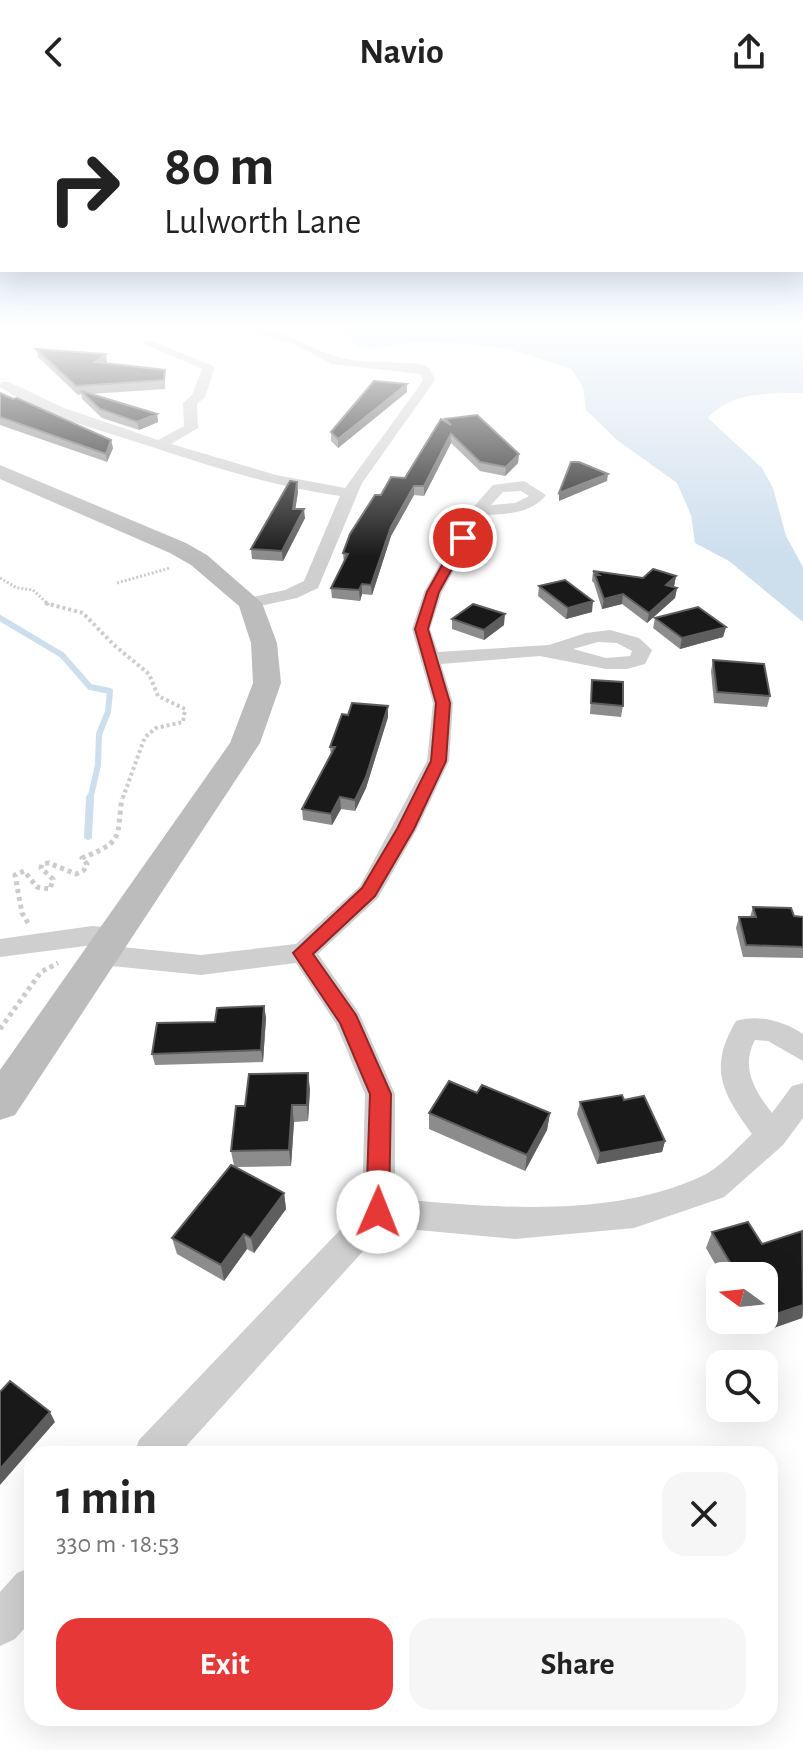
<!DOCTYPE html>
<html lang="en">
<head>
<meta charset="utf-8">
<style>
	body { margin:0; font-family:"Alegreya Sans",sans-serif; background:#f6f6f6; color:#222; height:100vh; display:flex; flex-direction:column; font-size:30px; white-space:nowrap }
	* { box-sizing:border-box; margin:0 }
	p { font-size:26px; color:#767676 }
	.icon { flex:none; width:44px; height:44px; fill:none; stroke:currentColor; stroke-width:2; stroke-linecap:round; stroke-linejoin:round }
	.map { position:relative; flex:1; overflow:hidden }
	.side { position:absolute; left:24px; top:1342px; width:754px; height:280px; display:flex; flex-direction:column; background:#fff; border-radius:24px; box-shadow:0 8px 32px #0002 }
	.side>* { flex:none }
	.hud { position:absolute; left:0px; top:0px; width:804px; height:168px; box-shadow:0 8px 32px #0002; background:#fff; color:#222; overflow:hidden }
	.needle { width:52px; rotate:285deg }
	.fabs { position:absolute; left:706px; top:1158px; display:grid; gap:16px }
	.fabs a { display:grid; place-items:center; width:72px; height:72px; border-radius:16px; background:#fff; box-shadow:0 8px 32px #0002; font-size:40px }
	.pin { position:absolute; display:grid; place-items:center; width:68px; height:68px; color:#fff; margin:-34px; border:4px solid #fff; border-radius:50%; box-shadow:0 2px 8px #0007 }
	.me { position:absolute; width:88px; margin:-44px; rotate:1deg; stroke-linejoin:round; filter:drop-shadow(0 0 6px #0008) }
	.turn { display:flex; align-items:center; gap:28px; height:168px; padding:0 32px; font-size:36px }
	.turn .icon { width:104px; height:104px; stroke-width:2.5 }
	.turn b { display:block; font-size:56px; line-height:68px }
	.round { display:grid; place-items:center; flex:none; width:84px; height:84px; border-radius:24px; background:#f6f6f6 }
	.overview { display:flex; align-items:center; justify-content:space-between; height:136px; padding:0 32px }
	h1 { font-size:48px; font-weight:600; line-height:60px }
	.button { display:flex; gap:16px; margin-top:auto; padding:16px 32px }
	.button a { flex:1; height:92px; border-radius:24px; background:#e63837; color:#fff; font-size:32px; font-weight:600; line-height:92px; text-align:center }
	.button a+a { background:#f6f6f6; color:#222 }
	header { display:flex; justify-content:space-between; align-items:center; height:104px; padding:0 32px; background:#fff; font-size:36px; font-weight:600 }
	.map>svg:first-child { display:block }
	.water { fill:#cddeed }
	.lines { fill:none; stroke-linecap:round; stroke-linejoin:round }
	.stream-far1 { stroke:#cddeed; stroke-width:6 }
	.stream { stroke:#cddeed; stroke-width:8 }
	.path-far2 { stroke:#ccc; stroke-width:3; stroke-dasharray:2 2; stroke-linecap:butt }
	.path-far1 { stroke:#ccc; stroke-width:4; stroke-dasharray:3 3; stroke-linecap:butt }
	.path { stroke:#ccc; stroke-width:5; stroke-dasharray:4 4; stroke-linecap:butt }
	.street { fill:#cfcfcf; fill-rule:evenodd }
	.secondary { fill:#bcbcbc; fill-rule:evenodd }
	.wall { fill:#8c8c8c }
	.shaded-wall { fill:#5e5e5e }
	.building { fill:#191919; stroke:#5e5e5e; stroke-width:2 }
	.route { fill:#e63837; stroke:#962424; stroke-width:2 }
</style>
</head>
<body>
<header><svg class="icon" aria-label="back" viewBox="0 0 24 24"><path d="M15 5l-7 7 7 7"/></svg>Navio<svg class="icon" aria-label="share" viewBox="0 0 24 24"><path d="M12 15V3M7 8l5-5 5 5M5 13v7h14v-7"/></svg></header>
<div class="map">
<svg width="803" height="1646" viewBox="0 0 803 1646">
	<rect width="100%" height="100%" fill="#fff"/>
	<path class="water" d="M 335,224 L 803,224 L 803,289 C 771,289 730,288 708,314 L 762,364 L 773,384 L 786,432 L 803,463 L 803,518 L 729,457 L 695,439 L 691,411 L 677,379 L 617,336 L 586,306 L 583,283 L 571,265 L 509,245 L 459,239 L 416,238 L 371,245 L 358,242 Z"/>
	<g class="lines">
		<path class="stream-far1" d="M 0,514 L 62,551 L 90,583 L 110,587 L 108,608 L 99,630 L 98,661 L 90,696"/>
		<path class="stream" d="M 88,732 L 90,694"/>
		<path class="path-far2" d="M 0,474 L 17,484 L 33,486 L 49,501
			M 117,479 L 170,464"/>
		<path class="path-far1" d="M 45,499 L 83,509 L 114,541 L 149,570 L 158,592 L 185,605 L 183,618 L 156,624 L 145,633 L 122,696"/>
		<path class="path" d="M 28,819 L 22,809 L 15,771 L 24,767 L 37,783 L 50,785 L 53,775 L 41,764 L 42,760 L 49,759 L 76,770 L 84,766 L 87,760 L 82,754 C 125,737 116,734 122,694
			M 0,925 L 41,868 L 58,859"/>
		<path class="street" d="M 246,224 C 285,223 309,246 342,254 C 369,261 397,256 424,261 L 430,265 L 435,276 L 362,379 L 318,484 L 297,494 L 250,504 L 241,499 L 244,495 L 285,486 L 304,477 L 340,392 C 275,383 212,363 149,342 C 99,326 45,312 0,283 L 1,278 L 9,278 L 64,304 L 158,336 L 184,322 L 183,299 L 192,291 L 202,265 L 140,238 L 150,236 L 215,263 L 205,293 L 197,300 L 198,324 L 171,340 L 276,371 L 345,384 L 415,288 L 423,276 L 420,270 L 332,260 L 302,244 Z
			M 524,377 L 546,391 C 531,410 506,410 484,411 L 442,488 L 430,525 L 438,548 L 549,541 L 586,529 L 610,526 L 639,534 L 652,546 L 645,560 L 627,565 L 606,565 L 540,552 L 441,560 L 453,599 L 449,657 L 417,725 L 378,794 L 318,850 L 359,909 L 395,990 L 395,1095 C 493,1103 607,1115 700,1073 C 719,1065 737,1044 752,1030 C 722,989 708,964 736,917 C 759,910 783,917 803,930 L 803,957 L 768,937 L 755,936 C 740,963 755,987 772,1009 L 792,982 L 803,979 L 803,1014 L 783,1041 L 724,1093 L 713,1097 L 634,1124 L 515,1135 L 385,1123 L 179,1350 L 134,1350 L 139,1336 L 362,1103 L 365,990 L 336,920 L 296,859 L 201,871 L 102,861 L 93,858 L 89,851 L 93,844 L 102,841 L 201,851 L 296,840 L 360,782 L 427,657 L 433,599 L 412,525 L 424,488 L 470,407 L 493,381 ZM 521,387 L 529,392 L 515,399 L 491,401 L 503,388 ZM 598,538 L 617,539 L 632,547 L 630,552 L 606,554 L 573,545 Z
			M 92,822 L 124,825 L 128,831 L 124,837 L 0,853 L 0,835 Z
			M 32,1463 L 32,1516 L 15,1535 L 0,1542 L 0,1488 L 17,1469 Z"/>
		<path class="secondary" d="M 0,361 L 186,439 L 207,451 L 262,499 L 277,539 L 281,579 L 260,639 L 15,1011 L 0,1016 L 0,966 L 230,639 L 253,579 L 251,539 L 239,502 L 191,461 L 170,449 L 0,375 Z"/>
	</g>
	<path class="wall" d="M 36,245 L 107,258 L 106,259 L 165,266 L 165,285 L 90,290 L 157,310 L 158,318 L 139,326 L 102,314 L 82,295 L 81,290 L 78,291 L 38,253 Z
		M 407,280 L 407,288 L 338,344 L 331,337 L 331,328 Z
		M 0,289 L 113,344 L 107,358 L 0,321 Z
		M 445,315 L 519,350 L 518,359 L 505,372 L 480,367 L 451,339 L 424,392 L 414,391 L 391,432 L 372,491 L 362,490 L 360,497 L 332,494 L 331,484 L 344,459 L 343,449 L 381,391 L 405,374 L 445,318 Z
		M 297,378 L 298,388 L 295,405 L 305,414 L 283,457 L 252,455 L 251,445 Z
		M 593,467 L 643,474 L 676,472 L 674,483 L 677,484 L 675,494 L 647,519 L 622,500 L 602,505 L 594,479 L 592,477 Z
		M 539,482 L 592,508 L 566,515 L 538,492 Z
		M 655,514 L 726,523 L 723,533 L 680,545 L 653,524 Z
		M 452,515 L 504,521 L 484,536 L 452,525 Z
		M 713,556 L 770,592 L 767,603 L 714,599 L 711,567 Z
		M 592,576 L 623,602 L 621,613 L 590,610 Z
		M 388,613 L 366,684 L 355,707 L 341,705 L 332,721 L 303,716 L 302,705 L 331,651 L 330,643 Z
		M 753,803 L 794,812 L 803,813 L 803,854 L 743,853 L 736,824 L 739,813 L 750,813 Z
		M 264,902 L 266,914 L 263,958 L 155,961 L 152,950 L 215,918 Z
		M 310,985 L 308,1017 L 294,1018 L 291,1062 L 235,1063 L 284,1089 L 286,1105 L 254,1149 L 247,1145 L 224,1177 L 177,1150 L 172,1134 L 234,1062 L 231,1047 L 245,1002 Z
		M 477,989 L 550,1009 L 547,1026 L 525,1067 L 429,1025 L 429,1009 Z
		M 624,996 L 665,1037 L 662,1048 L 597,1060 L 577,1010 L 580,998 Z
		M 748,1118 L 762,1140 L 803,1128 L 803,1212 L 802,1214 L 756,1230 L 748,1216 L 764,1216 L 764,1172 L 722,1172 L 706,1144 L 712,1128 Z"/>
	<path class="shaded-wall" d="M 106,250 L 107,258 L 96,266 L 95,258 Z
		M 407,280 L 407,288 L 338,344 L 338,335 Z
		M 157,310 L 158,318 L 139,326 L 137,318 Z
		M 451,330 L 451,339 L 424,392 L 424,382 Z
		M 111,336 L 113,344 L 107,358 L 106,350 Z
		M 519,350 L 518,359 L 505,372 L 506,363 Z
		M 608,370 L 607,377 L 559,397 L 559,389 Z
		M 297,378 L 298,388 L 294,414 L 293,405 Z
		M 414,382 L 414,391 L 391,432 L 372,491 L 371,481 L 391,423 Z
		M 304,405 L 305,414 L 283,457 L 282,447 Z
		M 676,472 L 674,482 L 665,491 L 666,481 Z
		M 362,480 L 362,490 L 360,497 L 359,486 Z
		M 677,484 L 675,494 L 647,519 L 649,509 Z
		M 623,490 L 622,500 L 602,505 L 604,495 Z
		M 593,497 L 592,508 L 566,515 L 568,504 Z
		M 505,510 L 504,521 L 484,536 L 484,526 Z
		M 726,523 L 723,533 L 680,545 L 682,534 Z
		M 388,602 L 388,613 L 366,684 L 355,707 L 355,696 Z
		M 340,693 L 341,705 L 332,721 L 331,710 Z
		M 264,902 L 266,914 L 263,958 L 261,946 Z
		M 308,969 L 310,985 L 308,1017 L 307,1001 Z
		M 292,1001 L 294,1018 L 291,1062 L 289,1046 Z
		M 550,1009 L 547,1026 L 525,1067 L 527,1051 Z
		M 665,1037 L 662,1048 L 597,1060 L 600,1049 Z
		M 284,1089 L 286,1105 L 254,1149 L 251,1134 Z
		M 244,1130 L 247,1145 L 224,1177 L 221,1161 Z
		M 803,1201 L 802,1214 L 756,1230 L 764,1214 Z
		M 50,1308 L 55,1318 L 0,1381 L 0,1365 Z"/>
	<path class="building" d="M 36,245 L 106,250 L 95,258 L 165,266 L 164,276 L 76,282 Z
		M 374,277 L 407,280 L 338,335 L 331,328 Z
		M 81,287 L 157,310 L 137,318 L 100,305 Z
		M 0,289 L 13,295 L 17,294 L 111,336 L 106,350 L 0,313 Z
		M 477,311 L 519,350 L 506,363 L 480,358 L 451,330 L 424,382 L 414,382 L 391,423 L 371,481 L 362,480 L 359,486 L 331,484 L 348,450 L 343,449 L 350,430 L 375,391 L 381,391 L 391,373 L 405,374 L 441,315 L 451,321 L 445,315 Z
		M 571,358 L 579,358 L 608,370 L 559,389 Z
		M 290,377 L 297,378 L 293,405 L 304,405 L 282,447 L 251,445 Z
		M 653,465 L 676,472 L 666,481 L 677,484 L 649,509 L 623,490 L 604,495 L 595,471 L 599,471 L 593,467 L 643,474 Z
		M 565,476 L 593,497 L 568,504 L 539,482 Z
		M 473,500 L 505,510 L 484,526 L 452,515 Z
		M 698,503 L 726,523 L 682,534 L 655,514 Z
		M 713,556 L 764,560 L 770,592 L 717,588 Z
		M 592,576 L 623,578 L 623,602 L 591,599 Z
		M 352,599 L 388,602 L 366,673 L 355,696 L 340,693 L 331,710 L 302,705 L 335,643 L 330,643 L 342,610 L 348,611 Z
		M 753,803 L 791,804 L 794,812 L 803,813 L 803,843 L 746,841 L 739,813 L 756,813 Z
		M 264,902 L 261,946 L 152,950 L 157,919 L 215,918 L 217,904 Z
		M 308,969 L 307,1001 L 292,1001 L 289,1046 L 231,1047 L 236,1002 L 245,1002 L 249,970 Z
		M 449,977 L 477,989 L 482,981 L 550,1009 L 527,1051 L 429,1009 Z
		M 622,991 L 624,996 L 644,992 L 665,1037 L 600,1049 L 580,998 Z
		M 231,1061 L 284,1089 L 251,1134 L 244,1130 L 221,1161 L 172,1134 Z
		M 748,1118 L 762,1140 L 802,1127 L 803,1201 L 764,1214 L 764,1172 L 738,1172 L 712,1128 Z
		M 10,1277 L 50,1308 L 0,1365 L 0,1288 Z"/>
	<linearGradient id="sky" x2="0" y2="1"><stop stop-color="#9dc5ea"/><stop offset="0.49" stop-color="#fff"/><stop offset="1" stop-color="#fff" stop-opacity="0"/></linearGradient>
	<rect width="803" height="454" fill="url(#sky)"/>
	<path class="route" d="M 459,431 L 469,434 L 439,488 L 428,525 L 450,599 L 446,657 L 414,725 L 375,792 L 313,850 L 356,911 L 391,990 L 389,1108 L 386,1115 L 378,1118 L 370,1115 L 366,1108 L 370,990 L 340,919 L 293,849 L 362,784 L 397,725 L 431,657 L 436,599 L 415,525 L 427,488 Z"/>
</svg>
<div class="fabs">
<a><svg class="needle" viewBox="-14 -14 28 28"><path d="M0-13l5 13h-10z" fill="#e53935"/><path d="M0 13l5-13h-10z" fill="#767676"/></svg></a>
<a><svg class="icon" aria-label="search" viewBox="0 0 24 24"><circle cx="10" cy="10" r="6"/><path d="M15 15l6 6"/></svg></a>
</div>
<div class="pin" style="left:463px;top:434px;background:#d93025"><svg class="icon" aria-label="arrive" viewBox="0 0 24 24"><path d="M6 21V4h12l-3 4 3 4H6"/></svg></div>
<svg class="me" style="left:378px;top:1108px" viewBox="-20 -20 40 40"><circle r="19" fill="#fff"/><path d="M0-13L10 11 0 6-10 11z" fill="#e63837"/></svg>
<div class="hud">
<div class="turn"><svg class="icon" aria-label="right" viewBox="0 0 24 24"><path d="M7 20v-9h11M14 6l5 5-5 5"/></svg><div><b>80 m</b>Lulworth Lane</div></div>
</div>
<section class="side">
<div class="overview"><div><h1>1 min</h1><p>330 m · 18:53</p></div><a class="round"><svg class="icon" aria-label="close" viewBox="0 0 24 24"><path d="M6 6l12 12M18 6L6 18"/></svg></a></div>
<div class="button"><a>Exit</a><a>Share</a></div>
</section>
</div>
</body>
</html>
